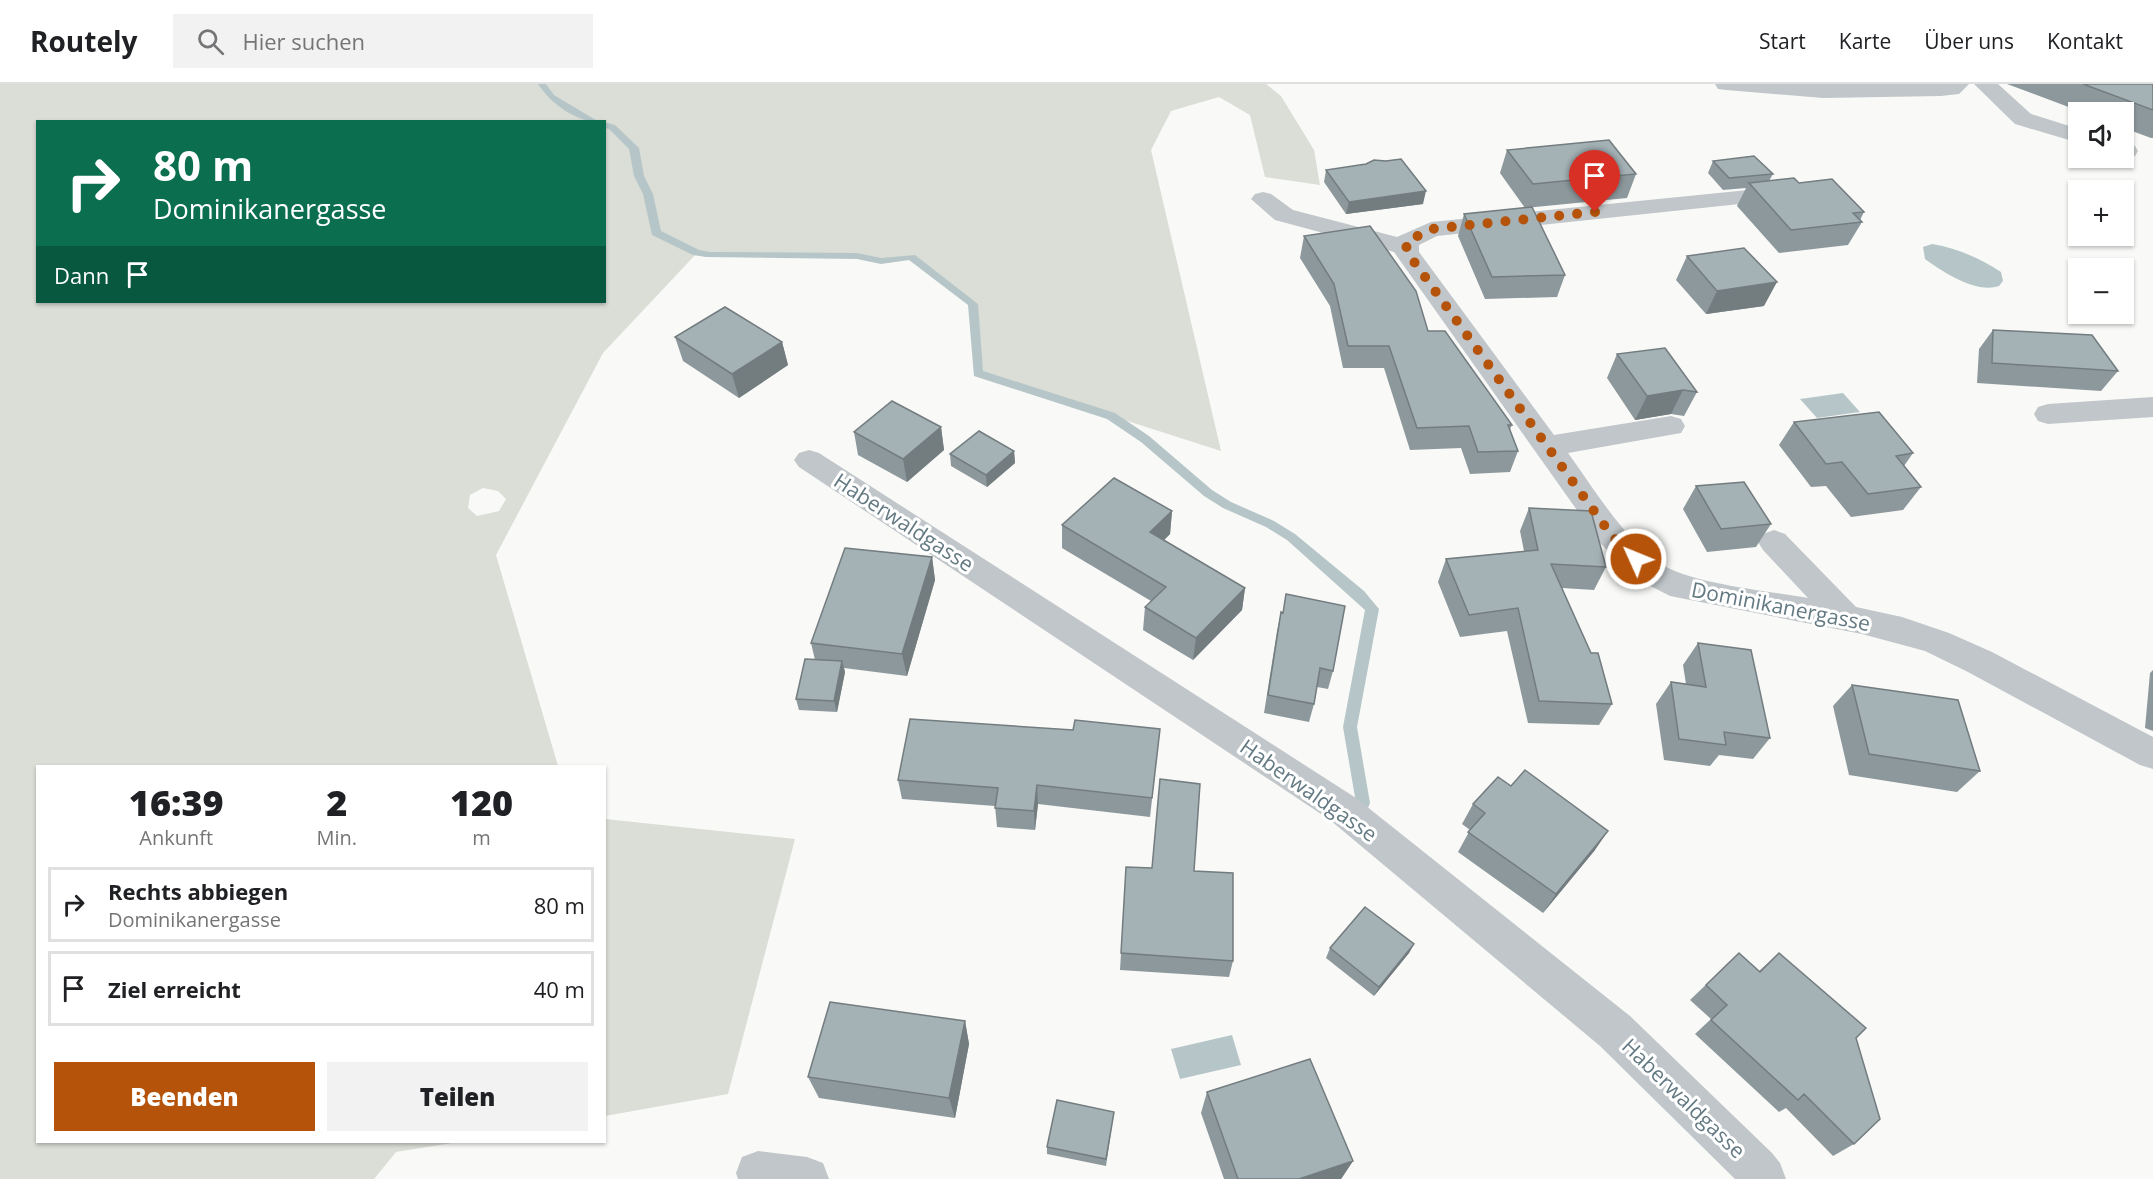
<!DOCTYPE html>
<html lang="de">
<head>
<meta charset="utf-8">
<style>
	body { margin:0; font-family:"Open Sans",sans-serif; background:#f2f2f2; color:#202124; height:100vh; display:flex; flex-direction:column; font-size:22px; white-space:nowrap }
	* { box-sizing:border-box; margin:0 }
	p { font-size:20px; color:#757577 }
	.icon { flex:none; width:33px; height:33px; fill:none; stroke:currentColor; stroke-width:2; stroke-linecap:round; stroke-linejoin:round }
	.map { position:relative; flex:1; overflow:hidden }
	.panel { position:absolute; left:36px; top:681px; width:570px; height:378px; display:flex; flex-direction:column; background:#fff; border-radius:0px; box-shadow:0 2px 4px #0004 }
	.panel>* { flex:none }
	.guide { position:absolute; left:36px; top:36px; width:570px; height:183px; border-radius:0px; box-shadow:0 2px 4px #0004; background:#0b6e4f; color:#fff; overflow:hidden }
	.tools { position:absolute; left:2068px; top:18px; display:grid; gap:12px }
	.tools a { display:grid; place-items:center; width:66px; height:66px; border-radius:0px; background:#fff; box-shadow:0 2px 4px #0004; font-size:30px }
	.pin { position:absolute; display:grid; place-items:center; width:51px; height:51px; color:#fff; margin:-62px -26px; border-radius:50% 50% 50% 0; rotate:-45deg; box-shadow:0 0 6px #0007 }
	.pin .icon { rotate:45deg }
	.me { position:absolute; width:66px; margin:-33px; rotate:314deg; stroke-linejoin:round; filter:drop-shadow(0 0 4px #0008) }
	.turn { display:flex; align-items:center; gap:21px; height:126px; padding:0 18px; font-size:27px }
	.turn .icon { width:78px; height:78px; stroke-width:2.5 }
	.turn b { display:block; font-size:42px; line-height:51px }
	.then { display:flex; align-items:center; height:57px; padding:0 18px; background:#0003; gap:12px; font-size:22px }
	.eta { display:flex; justify-content:space-evenly; align-items:center; height:102px; text-align:center }
	.eta b { font-size:36px; font-weight:800; line-height:42px }
	.action { display:flex; gap:12px; margin-top:auto; padding:12px 18px }
	.action a { flex:1; height:69px; border-radius:0px; background:#b45309; color:#fff; font-size:24px; font-weight:800; line-height:69px; text-align:center }
	.action a+a { background:#f2f2f2; color:#202124 }
	ul { padding:0; list-style:none }
	li { display:flex; align-items:center; gap:18px; height:75px; margin:0 12px 9px; padding:0 6px; border:3px solid #e0e0e0; border-radius:0px }
	li div { flex:1 }
	li b { display:block; font-size:22px }
	li em { font-style:normal }
	header { display:flex; align-items:center; gap:36px; box-sizing:border-box; height:84px; padding:0 30px; background:#fff; border-bottom:2px solid #e0e0e0 }
	header strong { font-size:28px }
	nav { display:flex; gap:33px; margin-inline-start:auto; font-size:21px }
	.search { width:420px; height:54px; background:#f2f2f2; display:flex; align-items:center; gap:15px; box-sizing:border-box; padding:0 21px; border-radius:0px; color:#757577; font-size:22px }
	.map>svg:first-child { display:block }
	.green { fill:#daded6; fill-rule:evenodd }
	.water { fill:#b6c6c8 }
	.lines { fill:none; stroke-linecap:round; stroke-linejoin:round }
	.stream { fill:#b6c6c8; fill-rule:evenodd }
	.minor { fill:#c0c6c9; fill-rule:evenodd }
	.wall { fill:#8d989c }
	.shaded-wall { fill:#737c7f }
	.building { fill:#a4b1b5; stroke:#737c7f; stroke-width:1.5 }
	.route { stroke:#b45309; stroke-width:10; stroke-dasharray:0 18 }
	.labels { text-anchor:middle; dominant-baseline:central; stroke-width:6; stroke-linejoin:round; paint-order:stroke }
	.street-label { font-size:21px; fill:#647a83; stroke:#fff }
</style>
</head>
<body>
<header>
<strong>Routely</strong>
<div class="search"><svg class="icon" aria-label="search" viewBox="0 0 24 24"><circle cx="10" cy="10" r="6"/><path d="M15 15l6 6"/></svg>Hier suchen</div>
<nav><a>Start</a><a>Karte</a><a>Über uns</a><a>Kontakt</a></nav>
</header>
<div class="map">
<svg width="2153" height="1095" viewBox="0 0 2153 1095">
	<rect width="100%" height="100%" fill="#f9f9f7"/>
	<path class="green" d="M 0,0 L 1266,0 L 1281,12 L 1314,66 L 1320,101 L 1265,93 L 1250,31 L 1219,13 L 1171,27 L 1151,66 L 1221,367 L 978,289 L 973,220 L 911,173 L 881,177 L 857,172 L 696,170 L 603,269 L 496,471 L 558,682 L 38,682 L 38,1058 L 458,1058 L 396,1068 L 374,1095 L 0,1095 ZM 38,38 L 604,38 L 604,218 L 38,218 ZM 483,404 L 498,407 L 506,415 L 499,427 L 477,432 L 468,424 L 470,411 Z
		M 605,735 L 795,755 L 728,1010 L 605,1032 Z"/>
	<path class="water" d="M 1932,160 C 1957,164 1979,174 2001,188 L 2003,197 L 1999,202 C 1976,210 1943,188 1925,175 L 1923,163 Z
		M 1843,309 L 1860,328 L 1817,334 L 1800,315 Z
		M 1232,951 L 1241,981 L 1180,995 L 1171,965 Z"/>
	<g class="lines">
		<path class="stream" d="M 538,0 L 546,0 L 554,11 L 599,38 C 576,38 550,19 538,0 Z
			M 604,38 L 615,41 L 639,64 L 644,92 L 653,110 L 661,147 L 699,166 L 710,168 L 857,169 L 881,174 L 915,171 L 978,220 L 983,287 L 1115,329 L 1149,352 L 1212,406 L 1231,418 L 1274,437 L 1295,450 L 1364,507 L 1379,525 L 1357,643 L 1370,719 L 1368,724 L 1363,726 L 1358,724 L 1356,719 L 1343,643 L 1365,526 L 1287,456 L 1266,443 L 1223,424 L 1204,412 L 1141,358 L 1107,335 L 974,292 L 968,221 L 909,176 L 881,180 L 857,175 L 706,173 L 693,171 L 652,151 L 643,110 L 634,92 L 629,65 L 609,45 L 604,44 Z"/>
		<path class="minor" d="M 1715,0 L 1969,0 L 1959,10 L 1941,12 L 1823,14 L 1726,6 L 1718,5 Z
			M 1974,0 L 1998,0 L 2031,30 L 2079,45 L 2079,59 L 2015,40 Z
			M 2124,59 L 2135,62 L 2138,67 L 2135,72 L 2124,73 Z
			M 1778,103 L 1786,105 L 1790,110 L 1786,115 L 1437,152 L 1419,161 L 1419,168 L 1554,351 L 1671,332 L 1681,335 L 1685,342 L 1681,349 L 1568,369 C 1592,402 1625,456 1659,479 C 1691,500 1769,507 1808,514 L 1763,466 L 1758,458 L 1763,450 L 1774,446 L 1785,450 L 1856,523 L 1902,533 L 1949,549 L 1992,568 L 2153,653 L 2153,685 L 2140,681 L 1968,588 L 1925,567 L 1862,550 L 1670,512 L 1637,495 L 1601,460 L 1394,168 L 1275,136 L 1251,115 L 1255,110 L 1263,108 L 1271,110 L 1293,126 L 1397,153 L 1431,138 Z
			M 2153,313 L 2153,333 L 2048,340 L 2038,337 L 2034,330 L 2038,323 L 2048,320 Z
			M 809,366 L 819,369 L 1356,714 L 1630,932 L 1772,1069 L 1780,1079 L 1786,1095 L 1735,1095 L 1600,962 L 1330,736 L 799,383 L 794,376 L 799,369 Z
			M 758,1067 L 807,1073 L 823,1079 L 829,1095 L 738,1095 L 736,1089 L 742,1073 Z"/>
	</g>
	<path class="wall" d="M 2007,0 L 2153,0 L 2153,54 L 2151,54 L 2124,44 L 2124,28 L 2082,28 Z
		M 1507,66 L 1636,90 L 1627,114 L 1525,124 L 1500,89 Z
		M 1713,77 L 1773,90 L 1769,97 L 1799,99 L 1864,128 L 1860,136 L 1862,138 L 1848,161 L 1779,169 L 1737,122 L 1746,104 L 1723,106 L 1708,89 Z
		M 1326,86 L 1423,120 L 1346,130 L 1324,98 Z
		M 1464,130 L 1565,191 L 1557,213 L 1485,215 L 1458,152 Z
		M 1304,152 L 1428,247 L 1512,341 L 1510,345 L 1518,367 L 1510,388 L 1470,390 L 1461,364 L 1410,366 L 1384,284 L 1343,284 L 1330,222 L 1300,174 Z
		M 1687,172 L 1764,222 L 1706,230 L 1676,196 Z
		M 1993,246 L 2118,287 L 2101,307 L 1977,299 L 1979,265 Z
		M 675,253 L 782,258 L 788,281 L 739,314 L 683,277 Z
		M 1617,270 L 1697,308 L 1684,332 L 1671,330 L 1635,336 L 1607,294 Z
		M 1794,338 L 1913,369 L 1904,382 L 1921,403 L 1903,426 L 1851,433 L 1826,402 L 1811,403 L 1779,361 Z
		M 941,343 L 944,366 L 907,398 L 858,371 L 854,348 Z
		M 1014,367 L 1015,379 L 987,403 L 951,382 L 950,370 Z
		M 1696,402 L 1771,440 L 1756,463 L 1707,468 L 1683,425 Z
		M 1529,424 L 1606,483 L 1594,506 L 1562,504 L 1612,620 L 1599,641 L 1528,639 L 1507,547 L 1460,553 L 1438,498 L 1446,475 L 1524,467 L 1520,447 Z
		M 1172,427 L 1170,450 L 1164,456 L 1245,504 L 1242,526 L 1193,576 L 1143,546 L 1145,523 L 1151,517 L 1062,464 L 1062,441 Z
		M 932,473 L 935,496 L 907,592 L 844,584 L 845,588 L 837,628 L 799,626 L 796,615 L 815,576 L 811,559 Z
		M 1281,528 L 1333,587 L 1328,605 L 1317,603 L 1314,620 L 1309,638 L 1264,629 L 1277,547 Z
		M 1698,559 L 1770,654 L 1753,675 L 1719,671 L 1710,682 L 1664,676 L 1656,620 L 1671,598 L 1686,600 L 1683,581 Z
		M 2153,586 L 2153,647 L 2145,644 L 2150,589 Z
		M 1852,601 L 1980,687 L 1957,708 L 1849,691 L 1833,622 Z
		M 1160,645 L 1150,733 L 1038,720 L 1035,746 L 997,743 L 995,722 L 902,715 L 898,696 L 1073,646 Z
		M 1511,702 L 1595,766 L 1543,829 L 1458,768 L 1470,746 L 1462,740 L 1473,720 Z
		M 1126,783 L 1194,787 L 1233,877 L 1229,893 L 1120,886 Z
		M 1414,860 L 1409,869 L 1374,912 L 1326,874 L 1330,864 Z
		M 1739,869 L 1759,887 L 1779,869 L 1856,954 L 1854,1060 L 1833,1072 L 1786,1024 L 1779,1028 L 1695,950 L 1711,935 L 1690,916 Z
		M 965,937 L 969,960 L 955,1034 L 819,1014 L 808,993 Z
		M 1207,1008 L 1353,1077 L 1341,1095 L 1224,1095 L 1201,1029 Z
		M 1113,1035 L 1106,1082 L 1047,1070 L 1047,1063 Z"/>
	<path class="shaded-wall" d="M 1426,107 L 1423,120 L 1346,130 L 1349,118 Z
		M 1777,198 L 1764,222 L 1706,230 L 1717,207 Z
		M 782,258 L 788,281 L 739,314 L 732,290 Z
		M 1683,306 L 1671,330 L 1635,336 L 1647,312 Z
		M 941,343 L 944,366 L 907,398 L 903,375 Z
		M 1014,367 L 1015,379 L 987,403 L 986,391 Z
		M 1172,427 L 1170,450 L 1149,471 L 1150,448 Z
		M 932,473 L 935,496 L 907,592 L 902,570 Z
		M 1245,504 L 1242,526 L 1193,576 L 1196,554 Z
		M 842,577 L 845,588 L 837,628 L 834,617 Z
		M 1037,701 L 1038,720 L 1035,746 L 1034,727 Z
		M 1608,747 L 1595,766 L 1543,829 L 1556,810 Z
		M 1414,860 L 1409,869 L 1374,912 L 1379,903 Z
		M 965,937 L 969,960 L 955,1034 L 949,1014 Z
		M 1353,1077 L 1341,1095 L 1299,1095 Z"/>
	<path class="building" d="M 2083,0 L 2153,0 L 2153,26 Z
		M 1609,56 L 1636,90 L 1533,100 L 1507,66 Z
		M 1754,72 L 1773,90 L 1729,94 L 1713,77 Z
		M 1401,75 L 1426,107 L 1349,118 L 1326,86 L 1366,80 L 1374,76 L 1386,77 Z
		M 1794,94 L 1799,99 L 1832,95 L 1864,128 L 1853,129 L 1862,138 L 1791,146 L 1749,99 Z
		M 1532,123 L 1565,191 L 1492,193 L 1464,130 Z
		M 1370,142 L 1416,207 L 1428,247 L 1445,247 L 1512,341 L 1508,341 L 1518,367 L 1478,368 L 1469,342 L 1417,344 L 1389,262 L 1348,262 L 1334,200 L 1304,152 Z
		M 1744,164 L 1777,198 L 1717,207 L 1687,172 Z
		M 725,223 L 782,258 L 732,290 L 675,253 Z
		M 1993,246 L 2092,251 L 2118,287 L 1992,279 Z
		M 1665,264 L 1697,308 L 1683,306 L 1647,312 L 1617,270 Z
		M 892,317 L 941,343 L 903,375 L 854,348 Z
		M 1879,328 L 1913,369 L 1896,372 L 1921,403 L 1868,410 L 1842,378 L 1826,380 L 1794,338 Z
		M 979,347 L 1014,367 L 986,391 L 950,370 Z
		M 1114,394 L 1172,427 L 1150,448 L 1245,504 L 1196,554 L 1145,523 L 1166,503 L 1062,441 Z
		M 1744,398 L 1771,440 L 1721,445 L 1696,402 Z
		M 1529,424 L 1591,427 L 1606,483 L 1551,480 L 1591,569 L 1598,569 L 1612,620 L 1539,617 L 1518,524 L 1469,531 L 1446,475 L 1538,466 Z
		M 845,464 L 932,473 L 902,570 L 811,559 Z
		M 1286,510 L 1345,522 L 1333,587 L 1320,584 L 1314,620 L 1268,611 L 1281,528 L 1283,529 Z
		M 1698,559 L 1751,566 L 1770,654 L 1724,648 L 1726,661 L 1679,655 L 1671,598 L 1706,603 Z
		M 805,575 L 842,577 L 834,617 L 796,615 Z
		M 1852,601 L 1958,616 L 1980,687 L 1869,670 Z
		M 910,635 L 1073,646 L 1075,636 L 1160,645 L 1152,714 L 1037,701 L 1034,727 L 995,724 L 998,704 L 898,696 Z
		M 1525,686 L 1608,747 L 1556,810 L 1468,748 L 1485,729 L 1473,720 L 1498,693 L 1511,702 Z
		M 1160,695 L 1200,700 L 1194,787 L 1233,789 L 1233,877 L 1121,869 L 1126,783 L 1152,784 Z
		M 1365,823 L 1414,860 L 1379,903 L 1330,864 Z
		M 1739,869 L 1760,888 L 1779,869 L 1866,944 L 1856,954 L 1880,1035 L 1854,1060 L 1804,1010 L 1798,1016 L 1711,936 L 1727,921 L 1706,901 Z
		M 830,918 L 965,937 L 949,1014 L 808,993 Z
		M 1310,975 L 1353,1077 L 1299,1095 L 1238,1095 L 1207,1008 Z
		M 1057,1016 L 1114,1028 L 1106,1075 L 1047,1063 Z"/>
	<g class="lines">
		<path class="route" d="M 1595,128 L 1431,145 L 1406,158 L 1407,168 L 1612,452 L 1636,475"/>
	</g>
	<g class="labels">
		<g class="street-label">
			<text transform="translate(904 438) rotate(33)">Haberwaldgasse</text>
			<text transform="translate(1781 522) rotate(11)">Dominikanergasse</text>
			<text transform="translate(1309 706) rotate(35)">Haberwaldgasse</text>
			<text transform="translate(1684 1014) rotate(44)">Haberwaldgasse</text>
		</g>
	</g>
</svg>
<div class="tools">
<a><svg class="icon" aria-label="sound" viewBox="0 0 24 24"><path d="M4 9h4l5-4v14l-5-4H4zM17 9q2 3 0 6"/></svg></a>
<a>+</a>
<a>−</a>
</div>
<div class="pin" style="left:1595px;top:128px;background:#d93025"><svg class="icon" aria-label="arrive" viewBox="0 0 24 24"><path d="M6 21V4h12l-3 4 3 4H6"/></svg></div>
<svg class="me" style="left:1636px;top:475px" viewBox="-20 -20 40 40"><circle r="17" fill="#b45309" stroke="#fff" stroke-width="3"/><path d="M0-11L8 9 0 5-8 9z" fill="#fff"/></svg>
<div class="guide">
<div class="turn"><svg class="icon" aria-label="right" viewBox="0 0 24 24"><path d="M7 20v-9h11M14 6l5 5-5 5"/></svg><div><b>80 m</b>Dominikanergasse</div></div>
<div class="then">Dann<svg class="icon" aria-label="arrive" viewBox="0 0 24 24"><path d="M6 21V4h12l-3 4 3 4H6"/></svg></div>
</div>
<section class="panel">
<div class="eta">
<div><b>16:39</b><p>Ankunft</p></div>
<div><b>2</b><p>Min.</p></div>
<div><b>120</b><p>m</p></div>
</div>
<ul>
<li><svg class="icon" aria-label="right" viewBox="0 0 24 24"><path d="M7 20v-9h11M14 6l5 5-5 5"/></svg><div><b>Rechts abbiegen</b><p>Dominikanergasse</p></div><em>80 m</em></li>
<li><svg class="icon" aria-label="arrive" viewBox="0 0 24 24"><path d="M6 21V4h12l-3 4 3 4H6"/></svg><div><b>Ziel erreicht</b></div><em>40 m</em></li>
</ul>
<div class="action"><a>Beenden</a><a>Teilen</a></div>
</section>
</div>
</body>
</html>
